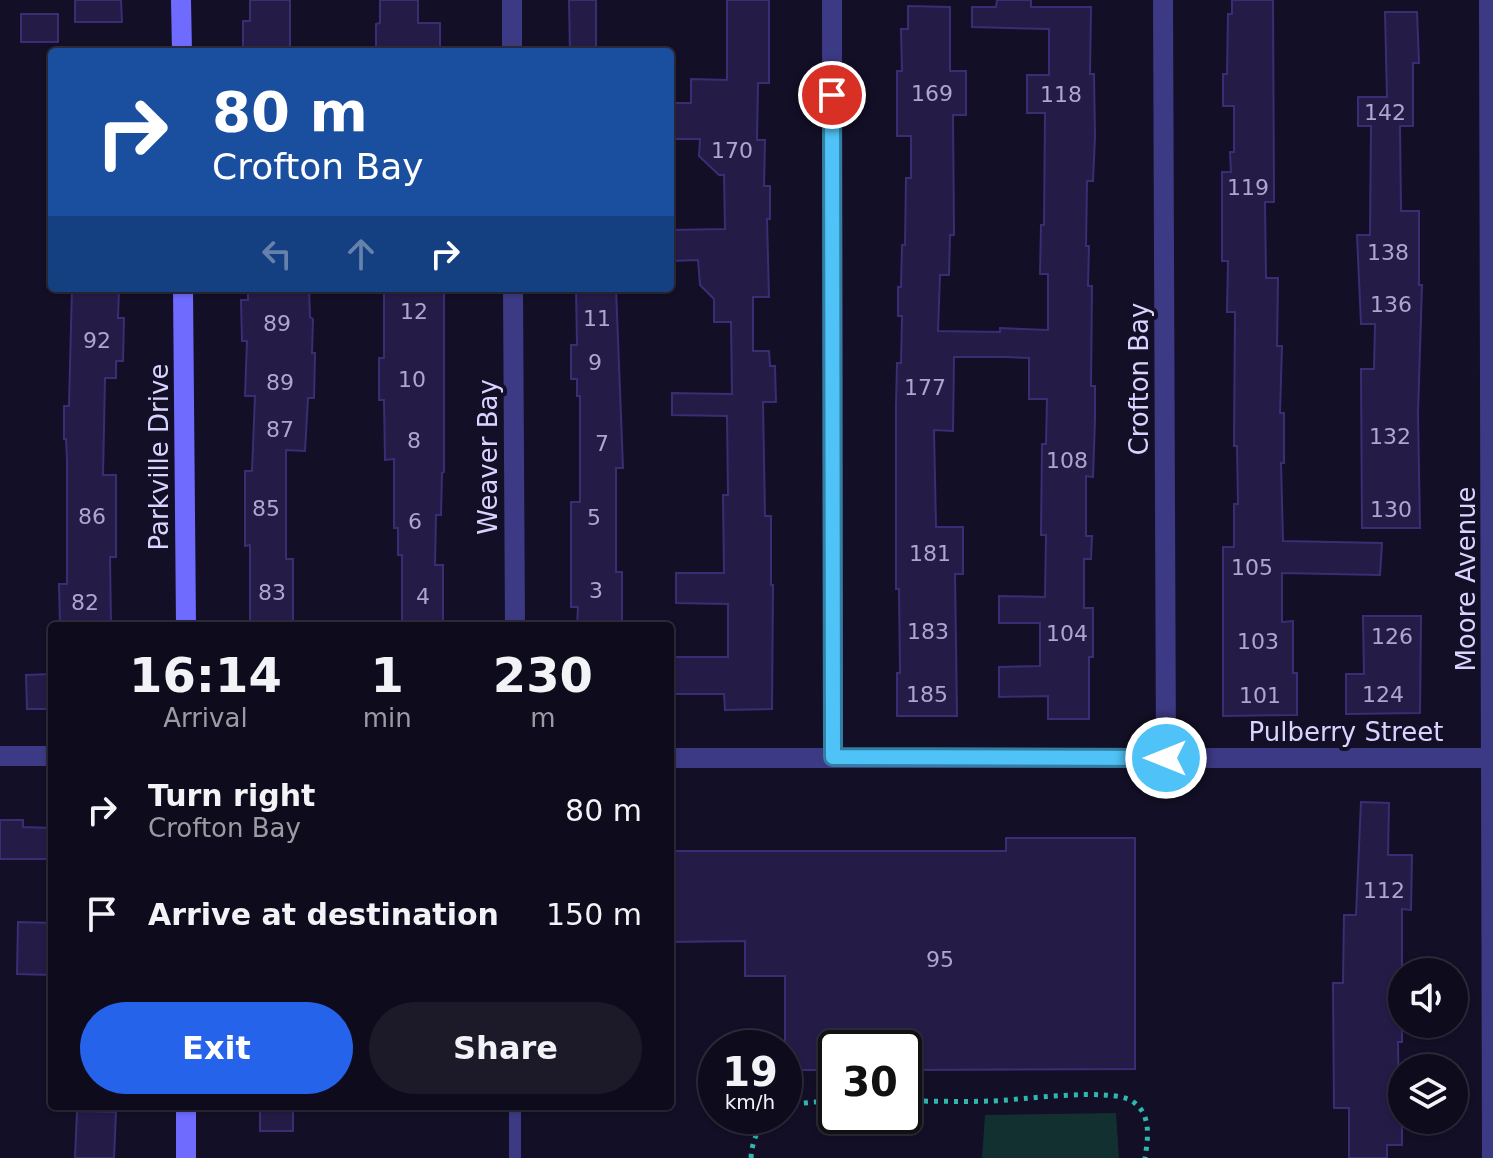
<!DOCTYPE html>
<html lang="en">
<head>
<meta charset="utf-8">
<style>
	body { margin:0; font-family:"DejaVu Sans",sans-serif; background:#1c1929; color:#f1f3f6; height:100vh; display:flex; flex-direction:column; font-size:30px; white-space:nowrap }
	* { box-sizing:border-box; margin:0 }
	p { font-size:26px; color:#9b9ba3 }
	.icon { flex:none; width:44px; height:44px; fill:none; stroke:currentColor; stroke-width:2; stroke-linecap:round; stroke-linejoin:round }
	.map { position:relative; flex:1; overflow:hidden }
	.details { position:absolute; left:48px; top:622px; width:626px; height:488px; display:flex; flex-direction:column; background:#0e0b1c; border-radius:8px; box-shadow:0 2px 6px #0004,0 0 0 2px #2e2b3b }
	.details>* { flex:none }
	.hud { position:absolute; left:48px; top:48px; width:626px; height:244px; border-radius:8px; box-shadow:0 2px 6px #0004,0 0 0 2px #2e2b3b; background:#1a4fa0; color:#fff; overflow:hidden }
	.tools { position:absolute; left:1388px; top:958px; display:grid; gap:16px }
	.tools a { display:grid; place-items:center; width:80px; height:80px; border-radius:50%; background:#0e0b1c; box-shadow:0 2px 6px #0004,0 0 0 2px #2e2b3b; font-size:40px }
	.speed { position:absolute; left:698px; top:1030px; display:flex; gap:16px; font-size:40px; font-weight:700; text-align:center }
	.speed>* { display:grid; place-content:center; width:104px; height:104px; border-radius:50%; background:#0e0b1c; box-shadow:0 2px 6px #0004,0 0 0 2px #2e2b3b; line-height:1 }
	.speed small { font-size:20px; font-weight:400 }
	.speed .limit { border:4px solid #111; border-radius:12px; background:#fff; color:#111 }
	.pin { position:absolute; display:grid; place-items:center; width:68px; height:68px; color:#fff; margin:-34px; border:4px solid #fff; border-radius:50%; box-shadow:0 2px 8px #0007 }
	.me { position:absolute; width:88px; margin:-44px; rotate:270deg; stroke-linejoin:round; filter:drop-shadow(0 0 6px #0008) }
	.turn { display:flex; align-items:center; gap:28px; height:168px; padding:0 32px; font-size:36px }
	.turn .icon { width:104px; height:104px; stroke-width:2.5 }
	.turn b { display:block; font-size:56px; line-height:68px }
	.lanes { display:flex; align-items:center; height:76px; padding:0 32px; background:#0003; justify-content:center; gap:40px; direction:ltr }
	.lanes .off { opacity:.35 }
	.eta { display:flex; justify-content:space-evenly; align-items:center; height:136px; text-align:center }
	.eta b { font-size:48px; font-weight:800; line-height:56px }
	.action { display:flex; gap:16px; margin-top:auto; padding:16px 32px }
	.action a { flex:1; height:92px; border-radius:48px; background:#2563eb; color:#fff; font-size:32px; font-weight:800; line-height:92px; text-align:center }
	.action a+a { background:#1c1929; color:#f1f3f6 }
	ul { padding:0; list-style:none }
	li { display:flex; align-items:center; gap:24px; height:104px; padding:0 32px }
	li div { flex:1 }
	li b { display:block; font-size:30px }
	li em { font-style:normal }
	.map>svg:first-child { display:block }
	.green { fill:#12302f }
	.building { fill:#241b47; stroke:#3b2d73; stroke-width:2 }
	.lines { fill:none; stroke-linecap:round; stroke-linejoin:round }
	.path { stroke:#2fb8b0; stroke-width:5; stroke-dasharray:4 6; stroke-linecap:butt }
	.lane { stroke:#3d3a85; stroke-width:12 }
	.street { stroke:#3d3a85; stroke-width:20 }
	.secondary { stroke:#6f6bff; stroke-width:20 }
	.route-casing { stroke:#337fa1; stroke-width:20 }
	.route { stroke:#4fc3f7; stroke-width:14 }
	.labels { text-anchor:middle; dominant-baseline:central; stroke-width:8; stroke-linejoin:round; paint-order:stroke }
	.number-label { font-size:22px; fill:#aca6d1 }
	.street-label { font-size:26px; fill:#d9d4ff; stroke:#130f26 }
</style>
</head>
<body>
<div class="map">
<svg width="1493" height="1158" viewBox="0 0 1493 1158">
	<rect width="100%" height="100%" fill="#130f26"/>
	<path class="green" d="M 1116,1113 L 1119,1158 L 982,1158 L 985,1115 Z"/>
	<path class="building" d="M 75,0 L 121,0 L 122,22 L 75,22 Z
		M 250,0 L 290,0 L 290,50 L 243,50 L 243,21 L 250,21 Z
		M 380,0 L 418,0 L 418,23 L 440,23 L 440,51 L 376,52 L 376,24 L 380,23 Z
		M 569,0 L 596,0 L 596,52 L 570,52 Z
		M 727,0 L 769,0 L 769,83 L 758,83 L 757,140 L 765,140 L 764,186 L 770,186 L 770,219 L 767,219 L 769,297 L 753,297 L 753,351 L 769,351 L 770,366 L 775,366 L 776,402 L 763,402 L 765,516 L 771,516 L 771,585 L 773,585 L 772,709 L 725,710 L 724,694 L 675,694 L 674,657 L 728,657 L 728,604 L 676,603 L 676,573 L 724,573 L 723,495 L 728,495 L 727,416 L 672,415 L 672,393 L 732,394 L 731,322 L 714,322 L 714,299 L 700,285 L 698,260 L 671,261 L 671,230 L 725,229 L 724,175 L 719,175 L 699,156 L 700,139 L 671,139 L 671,103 L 691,103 L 691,79 L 727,80 Z
		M 997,0 L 1031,0 L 1031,7 L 1091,7 L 1090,74 L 1094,74 L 1095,137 L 1093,181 L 1087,181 L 1086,246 L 1089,246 L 1088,286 L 1092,286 L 1091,386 L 1095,386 L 1095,419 L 1093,477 L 1086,476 L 1086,536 L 1092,536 L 1091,559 L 1084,559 L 1084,608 L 1093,608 L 1093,657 L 1089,657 L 1089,719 L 1048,719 L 1048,696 L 999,697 L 999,667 L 1040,666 L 1040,623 L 999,623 L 999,596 L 1045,597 L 1046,535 L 1041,535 L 1042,444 L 1046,444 L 1047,399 L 1029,399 L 1029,358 L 1005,357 L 954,357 L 953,431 L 934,430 L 936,527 L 963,527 L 963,574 L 955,574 L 957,716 L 897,716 L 897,673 L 900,673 L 899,589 L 896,589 L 896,406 L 897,363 L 901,363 L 902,316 L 898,316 L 898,287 L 901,287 L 902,245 L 905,245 L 906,178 L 911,178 L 911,136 L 897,136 L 897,71 L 902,71 L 901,29 L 908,29 L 908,6 L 950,7 L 950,71 L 966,71 L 966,115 L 953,115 L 954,235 L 950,235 L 949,275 L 940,275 L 938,331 L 1000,332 L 1000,328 L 1048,330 L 1048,274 L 1040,274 L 1041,225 L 1044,225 L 1045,113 L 1027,113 L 1027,75 L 1049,75 L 1049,29 L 972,27 L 972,7 L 996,7 Z
		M 1232,0 L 1273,0 L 1274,202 L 1265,202 L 1266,278 L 1278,278 L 1277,346 L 1282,346 L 1280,413 L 1284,413 L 1284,463 L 1281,463 L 1283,541 L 1382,543 L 1380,575 L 1282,573 L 1282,622 L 1293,621 L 1293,673 L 1297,673 L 1297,715 L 1223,716 L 1223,547 L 1234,547 L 1234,504 L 1238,504 L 1237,446 L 1234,446 L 1235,312 L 1227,312 L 1228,261 L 1222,261 L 1222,172 L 1231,172 L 1230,152 L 1234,152 L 1234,106 L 1223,106 L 1223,74 L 1227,74 L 1228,14 L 1232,14 Z
		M 1385,12 L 1417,12 L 1419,63 L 1413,63 L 1413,126 L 1400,126 L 1401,211 L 1419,211 L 1419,285 L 1422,285 L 1418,413 L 1420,528 L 1362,528 L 1361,369 L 1374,369 L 1375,324 L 1361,324 L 1357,235 L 1370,235 L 1371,126 L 1358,126 L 1358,97 L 1387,97 Z
		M 21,14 L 58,14 L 58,42 L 21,42 Z
		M 72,288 L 119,288 L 118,318 L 124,318 L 123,361 L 116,361 L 116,378 L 105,378 L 103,475 L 116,475 L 116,557 L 110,557 L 111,626 L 60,626 L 59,584 L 67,584 L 67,461 L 66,439 L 64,439 L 64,406 L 69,406 Z
		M 248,288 L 309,288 L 310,317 L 313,319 L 312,353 L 315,353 L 314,398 L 308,398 L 305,451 L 286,450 L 286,559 L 293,559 L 293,626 L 250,626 L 250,545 L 245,546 L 245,471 L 252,471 L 255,396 L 245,396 L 247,341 L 242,341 L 241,300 L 248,300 Z
		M 576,288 L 616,288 L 623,468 L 616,468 L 616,572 L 622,572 L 622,626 L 577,626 L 578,607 L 571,607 L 571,502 L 580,502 L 580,396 L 577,396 L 577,379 L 571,379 L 571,345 L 577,345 Z
		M 384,292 L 444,292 L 444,472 L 442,473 L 441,515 L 436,515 L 435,565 L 443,565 L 443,626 L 402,626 L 402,555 L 398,555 L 398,528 L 394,528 L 394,459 L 385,460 L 384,400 L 379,400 L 379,358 L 384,358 Z
		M 1363,616 L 1421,616 L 1420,713 L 1346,714 L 1346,674 L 1364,674 Z
		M 52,674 L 52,709 L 27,709 L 26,675 Z
		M 1361,802 L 1389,803 L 1388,855 L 1412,855 L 1411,910 L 1402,909 L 1402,1042 L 1398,1042 L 1399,1113 L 1402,1113 L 1402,1145 L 1387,1145 L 1387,1158 L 1349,1158 L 1349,1108 L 1334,1108 L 1333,983 L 1343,983 L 1344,915 L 1356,915 Z
		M 0,820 L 23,820 L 23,827 L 52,828 L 52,859 L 0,859 Z
		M 1006,838 L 1135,838 L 1135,1069 L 904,1070 L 904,1048 L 836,1048 L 836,1070 L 785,1070 L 785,976 L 745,976 L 745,941 L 670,942 L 670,851 L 1006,851 Z
		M 18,922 L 52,923 L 52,975 L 17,974 Z
		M 260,1106 L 293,1106 L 293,1131 L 260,1131 Z
		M 77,1111 L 116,1112 L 114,1158 L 75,1158 Z"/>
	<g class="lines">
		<path class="path" d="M 904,1101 C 933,1101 962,1102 991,1101 C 1021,1100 1110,1087 1132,1101 C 1152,1114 1148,1138 1145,1158
			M 784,1105 L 836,1100
			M 751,1158 C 752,1141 758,1129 767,1116"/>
		<path class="lane" d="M 515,1158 L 515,1106"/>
		<path class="street" d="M 512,0 L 512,52
			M 832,0 L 833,757
			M 1163,0 L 1166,758
			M 1489,0 L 1492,1158
			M 513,288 L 515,626
			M 0,756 L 52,756
			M 670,758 L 1493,758"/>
		<path class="secondary" d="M 181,0 L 182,52
			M 183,288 L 186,626
			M 186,1158 L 186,1106"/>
	</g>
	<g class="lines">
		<defs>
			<path id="route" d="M 832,95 L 833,757 L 1166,758"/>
		</defs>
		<use href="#route" class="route-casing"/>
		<use href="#route" class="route"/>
	</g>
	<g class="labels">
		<g class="number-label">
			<text x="932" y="93">169</text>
			<text x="1061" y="94">118</text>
			<text x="1385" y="112">142</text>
			<text x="732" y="150">170</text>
			<text x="1248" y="187">119</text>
			<text x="1388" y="252">138</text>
			<text x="1391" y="304">136</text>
			<text x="414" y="311">12</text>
			<text x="597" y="318">11</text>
			<text x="277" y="323">89</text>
			<text x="97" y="340">92</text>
			<text x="595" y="362">9</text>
			<text x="412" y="379">10</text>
			<text x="280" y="382">89</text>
			<text x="925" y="387">177</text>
			<text x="280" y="429">87</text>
			<text x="1390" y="436">132</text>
			<text x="414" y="440">8</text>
			<text x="602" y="443">7</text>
			<text x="1067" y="460">108</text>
			<text x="266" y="508">85</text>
			<text x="1391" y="509">130</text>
			<text x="92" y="516">86</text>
			<text x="594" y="517">5</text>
			<text x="415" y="521">6</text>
			<text x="930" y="553">181</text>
			<text x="1252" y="567">105</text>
			<text x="596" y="590">3</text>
			<text x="272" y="592">83</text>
			<text x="423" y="596">4</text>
			<text x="85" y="602">82</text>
			<text x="928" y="631">183</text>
			<text x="1067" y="633">104</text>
			<text x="1392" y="636">126</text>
			<text x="1258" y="641">103</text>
			<text x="927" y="694">185</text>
			<text x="1383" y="694">124</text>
			<text x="1260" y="695">101</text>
			<text x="1384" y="890">112</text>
			<text x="940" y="959">95</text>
		</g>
		<g class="street-label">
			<text transform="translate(1139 379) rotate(-90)">Crofton Bay</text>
			<text transform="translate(159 457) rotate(-90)">Parkville Drive</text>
			<text transform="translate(488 457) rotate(-90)">Weaver Bay</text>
			<text transform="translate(1466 579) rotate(-90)">Moore Avenue</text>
			<text x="1346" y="732">Pulberry Street</text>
		</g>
	</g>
</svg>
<div class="tools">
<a><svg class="icon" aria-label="sound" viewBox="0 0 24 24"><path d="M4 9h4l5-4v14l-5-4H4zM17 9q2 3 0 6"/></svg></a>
<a><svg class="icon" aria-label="layers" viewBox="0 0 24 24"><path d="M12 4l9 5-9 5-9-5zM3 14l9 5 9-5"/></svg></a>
</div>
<div class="speed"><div>19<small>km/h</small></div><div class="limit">30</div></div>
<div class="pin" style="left:832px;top:95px;background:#d93025"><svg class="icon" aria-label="arrive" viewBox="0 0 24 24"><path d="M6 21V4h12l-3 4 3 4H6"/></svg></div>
<svg class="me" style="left:1166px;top:758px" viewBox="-20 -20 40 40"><circle r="17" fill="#4fc3f7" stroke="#fff" stroke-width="3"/><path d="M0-11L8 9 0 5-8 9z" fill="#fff"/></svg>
<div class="hud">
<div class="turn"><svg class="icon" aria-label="right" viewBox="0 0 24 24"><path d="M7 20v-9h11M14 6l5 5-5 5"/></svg><div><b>80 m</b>Crofton Bay</div></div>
<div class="lanes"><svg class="icon off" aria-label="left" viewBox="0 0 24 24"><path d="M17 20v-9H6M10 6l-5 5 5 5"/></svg><svg class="icon off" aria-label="ahead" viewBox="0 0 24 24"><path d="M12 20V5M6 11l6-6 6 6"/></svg><svg class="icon" aria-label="right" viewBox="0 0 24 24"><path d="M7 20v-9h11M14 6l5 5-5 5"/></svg></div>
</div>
<section class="details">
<div class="eta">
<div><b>16:14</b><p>Arrival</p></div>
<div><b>1</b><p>min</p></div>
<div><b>230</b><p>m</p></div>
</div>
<ul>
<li><svg class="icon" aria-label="right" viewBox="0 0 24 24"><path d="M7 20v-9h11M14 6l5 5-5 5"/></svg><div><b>Turn right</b><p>Crofton Bay</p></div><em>80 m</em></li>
<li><svg class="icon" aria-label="arrive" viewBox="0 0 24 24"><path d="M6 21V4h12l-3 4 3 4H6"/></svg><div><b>Arrive at destination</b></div><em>150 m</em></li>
</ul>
<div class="action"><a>Exit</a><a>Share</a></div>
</section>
</div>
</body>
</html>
